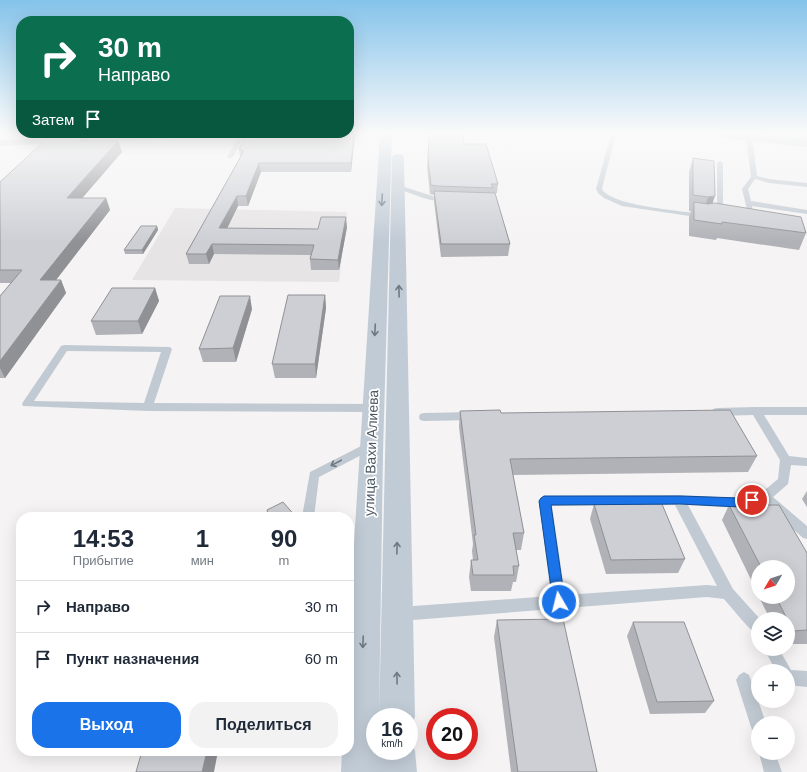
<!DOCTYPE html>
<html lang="ru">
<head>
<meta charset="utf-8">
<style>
	body { margin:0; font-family:Helvetica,sans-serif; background:#f2f2f3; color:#1f2937; height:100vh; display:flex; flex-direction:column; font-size:15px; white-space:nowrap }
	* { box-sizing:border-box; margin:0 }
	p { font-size:13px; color:#747a83 }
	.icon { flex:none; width:22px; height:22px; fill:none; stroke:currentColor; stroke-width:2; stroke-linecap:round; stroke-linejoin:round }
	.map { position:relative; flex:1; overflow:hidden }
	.details { position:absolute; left:16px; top:512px; width:338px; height:244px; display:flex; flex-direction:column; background:#fff; border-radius:16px; box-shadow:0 4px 16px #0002 }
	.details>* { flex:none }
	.hud { position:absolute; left:16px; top:16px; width:338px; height:122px; border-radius:16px; box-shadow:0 4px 16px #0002; background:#0b6e4f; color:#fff; overflow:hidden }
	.needle { width:26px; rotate:231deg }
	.controls { position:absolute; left:751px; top:560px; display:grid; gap:8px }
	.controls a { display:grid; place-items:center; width:44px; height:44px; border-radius:50%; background:#fff; box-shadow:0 4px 16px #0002; font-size:20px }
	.speed { position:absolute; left:366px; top:708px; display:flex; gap:8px; font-size:20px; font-weight:700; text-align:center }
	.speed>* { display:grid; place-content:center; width:52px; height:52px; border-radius:50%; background:#fff; box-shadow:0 4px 16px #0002; line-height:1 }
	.speed small { font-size:10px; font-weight:400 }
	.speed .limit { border:6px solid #d22; background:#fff; color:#111 }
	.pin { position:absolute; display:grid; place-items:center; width:34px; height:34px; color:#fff; margin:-17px; border:2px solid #fff; border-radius:50%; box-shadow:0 1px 4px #0007 }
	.me { position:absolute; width:44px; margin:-22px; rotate:352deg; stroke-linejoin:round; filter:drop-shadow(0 0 3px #0008) }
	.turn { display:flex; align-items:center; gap:14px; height:84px; padding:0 16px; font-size:18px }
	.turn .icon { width:52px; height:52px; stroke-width:2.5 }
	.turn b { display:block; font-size:28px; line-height:34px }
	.then { display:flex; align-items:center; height:38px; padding:0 16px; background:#0003; gap:8px; font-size:15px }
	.eta { display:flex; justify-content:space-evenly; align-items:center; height:68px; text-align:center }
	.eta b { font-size:24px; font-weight:800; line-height:28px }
	.button { display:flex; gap:8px; margin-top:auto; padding:8px 16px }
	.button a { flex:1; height:46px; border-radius:16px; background:#1a73e8; color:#fff; font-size:16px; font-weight:800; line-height:46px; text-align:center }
	.button a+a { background:#f2f2f3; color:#1f2937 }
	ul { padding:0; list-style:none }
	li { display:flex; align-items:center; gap:12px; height:52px; padding:0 16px; border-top:1px solid #e0e1e3 }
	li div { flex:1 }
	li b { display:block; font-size:15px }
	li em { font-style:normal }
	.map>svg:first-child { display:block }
	.education { fill:#e6e4e5 }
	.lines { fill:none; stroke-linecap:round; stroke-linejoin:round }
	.service { fill:#c1cad2; fill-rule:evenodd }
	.minor { fill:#c1cad2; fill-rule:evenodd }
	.secondary { fill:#c1cbd6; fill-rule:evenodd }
	.wall { fill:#b0b2b7 }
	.shaded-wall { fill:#909195 }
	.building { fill:#cdcfd5; stroke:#909195 }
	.oneway { stroke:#6e7984 }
	.oneway2 { stroke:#6e7983 }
	.route { fill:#1a73e8; stroke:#114b97 }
	.labels { text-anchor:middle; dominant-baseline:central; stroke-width:3.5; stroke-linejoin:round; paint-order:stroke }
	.street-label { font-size:14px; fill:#4a5661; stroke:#fff }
</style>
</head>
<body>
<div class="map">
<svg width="807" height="772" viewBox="0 0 807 772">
	<rect width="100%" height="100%" fill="#f5f3f3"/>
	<path class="education" d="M 175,208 L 347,212 L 339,282 L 132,280 Z"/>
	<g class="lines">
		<path class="service" d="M 240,134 L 246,134 L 232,158 L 228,158 L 227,157 Z
			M 611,134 L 616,134 L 602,189 C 611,206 683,211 703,214 L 715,212 L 717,210 L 717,163 L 720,161 L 723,163 L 723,210 L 719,215 L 703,218 L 622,206 L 604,198 L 598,193 L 596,189 Z
			M 749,134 L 752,136 L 757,176 L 769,179 L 807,183 L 807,187 L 769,183 L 755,179 L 748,189 L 751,201 L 807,210 L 807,214 L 752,206 L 755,221 L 750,222 L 742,189 L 751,177 L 746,136 Z
			M 398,185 L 436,197 L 447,197 L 450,199 C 440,207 408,192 396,188 L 395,187 Z
			M 64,345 L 170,347 L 172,349 L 154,403 L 372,404 L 376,405 L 377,408 L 376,411 L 372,412 L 148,411 L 23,406 L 22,404 L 23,402 L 61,346 ZM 67,351 L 161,352 L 144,403 L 34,401 Z
			M 756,407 L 807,407 L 807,415 L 764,415 L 789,456 L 807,458 L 807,466 L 791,465 L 788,484 L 773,497 L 807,526 L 807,539 L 803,538 L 763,502 L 740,508 L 688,505 L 733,589 L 760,619 L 758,619 L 758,635 C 751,632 731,607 724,599 L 707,597 L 400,621 L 395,619 L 393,614 L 395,609 L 400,607 L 551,596 L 539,501 L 541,498 L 545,496 L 679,495 L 740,498 L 761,493 L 778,479 L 780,460 L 753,415 L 717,416 L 713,415 L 712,412 L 713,409 L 717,408 ZM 675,505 L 717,586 L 707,585 L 565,595 L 552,506 Z
			M 473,412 L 477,413 L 478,416 L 477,419 L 473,420 L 424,421 L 420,420 L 419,417 L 420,414 L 424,413 Z
			M 371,441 L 375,442 L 377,445 L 375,448 L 319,477 L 314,517 L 302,517 L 310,472 Z
			M 349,553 L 371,559 L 373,563 L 371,567 L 366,569 L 349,565 Z
			M 764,649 L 779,649 L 791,670 L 807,671 L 807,687 L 788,685 L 788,671 L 776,671 Z
			M 744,672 L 749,675 L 766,723 L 758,723 L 758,732 L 752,730 L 736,680 L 739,675 Z
			M 759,753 L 775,753 L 782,772 L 764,772 Z"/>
		<path class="minor" d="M 140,134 L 209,134 L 204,137 L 0,146 L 0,140 Z"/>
		<path class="secondary" d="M 380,134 L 392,134 L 383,453 L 379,717 L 375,717 L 375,751 L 409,751 L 410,738 L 415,751 L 417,772 L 379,772 L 379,758 L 379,772 L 341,772 L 342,751 L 349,751 L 349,622 Z
			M 718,134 L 753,134 L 807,139 L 807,147 L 724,138 L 720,137 Z
			M 398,154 L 403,155 L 404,158 L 415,717 L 409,730 L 409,717 L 379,717 L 392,158 L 393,155 Z"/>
	</g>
	<path class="wall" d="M 73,134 L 87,134 L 89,141 L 118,141 L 122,152 L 82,198 L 106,198 L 110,210 L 56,280 L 61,280 L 66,293 L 5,378 L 0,378 L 0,296 L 11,283 L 0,283 L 0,182 Z
		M 355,134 L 351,172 L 261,172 L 248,206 L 238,206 L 227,228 L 318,229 L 347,227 L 339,270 L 311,270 L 310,259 L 311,255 L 214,254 L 209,264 L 189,264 L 186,254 L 240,157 L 239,149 Z
		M 464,144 L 498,184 L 497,193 L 495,193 L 510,244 L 508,256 L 441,257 L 434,202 L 434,195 L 430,194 L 427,167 L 428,158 Z
		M 693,158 L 712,203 L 806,233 L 799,250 L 717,238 L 716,240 L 689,236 L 689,217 L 691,211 L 689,211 L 689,172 Z
		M 157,226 L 158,230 L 143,254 L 125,254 L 124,250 Z
		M 155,288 L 159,301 L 142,334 L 96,335 L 91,321 Z
		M 325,295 L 326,308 L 316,378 L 275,378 L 272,364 Z
		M 252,309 L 236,362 L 203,362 L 199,349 Z
		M 460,411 L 501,413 L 757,456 L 748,472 L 513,475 L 524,533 L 521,550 L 516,550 L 519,566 L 516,582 L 513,582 L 511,591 L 471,591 L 469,577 L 471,560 L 473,560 L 472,551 L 473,544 L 459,427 Z
		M 807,491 L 807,507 L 802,499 Z
		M 594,504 L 685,559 L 678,573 L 606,574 L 590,519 Z
		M 729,505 L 807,553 L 807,644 L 788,644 L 788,619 L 770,619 L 759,597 L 788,597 L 788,567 L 758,567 L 758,594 L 722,520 Z
		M 497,620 L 597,772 L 511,772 L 494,637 Z
		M 633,622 L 714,701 L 705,713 L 650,714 L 627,636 Z"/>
	<path class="shaded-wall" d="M 86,134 L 87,134 L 90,144 L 79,141 Z
		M 354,134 L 355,134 L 351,172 L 351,163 Z
		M 118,141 L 122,152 L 72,210 L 67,198 Z
		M 259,163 L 261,172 L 248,206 L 246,196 Z
		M 237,196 L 238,206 L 222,239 L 219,228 Z
		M 715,196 L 710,211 L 703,212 L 708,197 Z
		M 106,198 L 110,210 L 46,293 L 40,280 Z
		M 346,217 L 347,227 L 339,270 L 338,260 Z
		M 157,226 L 158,230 L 143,254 L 142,250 Z
		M 212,244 L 214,254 L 209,264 L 206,254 Z
		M 61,280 L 66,293 L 5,378 L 0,368 L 0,361 Z
		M 155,288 L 159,301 L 142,334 L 138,321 Z
		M 325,295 L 326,308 L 316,378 L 315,364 Z
		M 250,296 L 252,309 L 236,362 L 233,348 Z
		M 207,751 L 218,751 L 214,772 L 202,772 Z"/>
	<path class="building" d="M 52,134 L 86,134 L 79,141 L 118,141 L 67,198 L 106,198 L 40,280 L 61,280 L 0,361 L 0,296 L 22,270 L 0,270 L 0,182 Z
		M 247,134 L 354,134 L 351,163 L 259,163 L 246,196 L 237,196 L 219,228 L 318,229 L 321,217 L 346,217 L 338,260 L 310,259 L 314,245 L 212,244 L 206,254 L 186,254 L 244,151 L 239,149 Z
		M 429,134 L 463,134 L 464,144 L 486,144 L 498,184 L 491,184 L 493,188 L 437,186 L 431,185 L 428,158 Z
		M 693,158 L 714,161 L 715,196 L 708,197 L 693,195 Z
		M 434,191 L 495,193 L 510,244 L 441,244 Z
		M 694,202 L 708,204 L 715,203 L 801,217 L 806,233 L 722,222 L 722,224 L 694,220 Z
		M 141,226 L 157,226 L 142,250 L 124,250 Z
		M 112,288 L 155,288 L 138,321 L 91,321 Z
		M 288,295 L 325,295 L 315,364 L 272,364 Z
		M 220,296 L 250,296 L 233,348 L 199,349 Z
		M 500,410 L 501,413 L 730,410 L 757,456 L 510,459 L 524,533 L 513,533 L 519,566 L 513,566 L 514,575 L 473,575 L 471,560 L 478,560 L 474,535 L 476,535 L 460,411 Z
		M 283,502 L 296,517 L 269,517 L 267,510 Z
		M 594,504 L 662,504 L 685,559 L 611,560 Z
		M 729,505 L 779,505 L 807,553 L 807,630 L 793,631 L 788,619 L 787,619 L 776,597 L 788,597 L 788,567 L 761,567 Z
		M 563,619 L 597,772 L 518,772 L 497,620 Z
		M 633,622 L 684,622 L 714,701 L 657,702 Z
		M 142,751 L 207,751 L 202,772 L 136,772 Z"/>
	<defs><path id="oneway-shaft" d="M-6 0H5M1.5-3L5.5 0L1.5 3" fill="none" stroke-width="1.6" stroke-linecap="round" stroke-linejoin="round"/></defs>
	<g class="oneway">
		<use href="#oneway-shaft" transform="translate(382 200) rotate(93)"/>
		<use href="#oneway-shaft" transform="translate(399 291) rotate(-91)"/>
		<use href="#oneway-shaft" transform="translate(375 330) rotate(93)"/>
		<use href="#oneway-shaft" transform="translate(397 548) rotate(-89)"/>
		<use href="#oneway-shaft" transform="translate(363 642) rotate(92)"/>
		<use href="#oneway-shaft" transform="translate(397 678) rotate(-91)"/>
	</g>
	<use class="oneway2" href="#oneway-shaft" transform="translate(336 463) rotate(152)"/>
	<linearGradient id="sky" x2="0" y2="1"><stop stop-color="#85c3ea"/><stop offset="0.55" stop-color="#fafafa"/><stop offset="1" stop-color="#fafafa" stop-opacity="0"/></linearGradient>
	<rect width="807" height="242" fill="url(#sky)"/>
	<path class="route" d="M 752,495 L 756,497 L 758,500 L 756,503 L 740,507 L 680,504 L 551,505 L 565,602 L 564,606 L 559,608 L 555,606 L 553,602 L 539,501 L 541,498 L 544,496 L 680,496 L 740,498 Z"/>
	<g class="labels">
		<g class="street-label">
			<text transform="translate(371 453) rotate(-88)">улица Вахи Алиева</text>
		</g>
	</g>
</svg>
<div class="controls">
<a><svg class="needle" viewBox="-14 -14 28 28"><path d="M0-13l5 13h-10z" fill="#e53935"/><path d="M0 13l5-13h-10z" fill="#747a83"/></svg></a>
<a><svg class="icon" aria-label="layers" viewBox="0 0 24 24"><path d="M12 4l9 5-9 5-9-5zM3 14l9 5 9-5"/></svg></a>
<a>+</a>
<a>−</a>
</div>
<div class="speed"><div>16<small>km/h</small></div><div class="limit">20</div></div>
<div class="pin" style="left:752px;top:500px;background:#d93025"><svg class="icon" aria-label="arrive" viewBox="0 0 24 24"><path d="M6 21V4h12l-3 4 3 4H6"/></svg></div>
<svg class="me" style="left:559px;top:602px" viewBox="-20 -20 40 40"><circle r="17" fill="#1a73e8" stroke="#fff" stroke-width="3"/><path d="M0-11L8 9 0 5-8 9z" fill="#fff"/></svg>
<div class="hud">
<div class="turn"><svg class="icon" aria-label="right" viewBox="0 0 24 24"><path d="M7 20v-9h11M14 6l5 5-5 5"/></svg><div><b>30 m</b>Направо</div></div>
<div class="then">Затем<svg class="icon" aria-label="arrive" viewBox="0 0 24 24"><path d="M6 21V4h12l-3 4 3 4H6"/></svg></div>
</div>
<section class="details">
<div class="eta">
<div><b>14:53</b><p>Прибытие</p></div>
<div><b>1</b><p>мин</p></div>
<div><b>90</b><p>m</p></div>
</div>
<ul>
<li><svg class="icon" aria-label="right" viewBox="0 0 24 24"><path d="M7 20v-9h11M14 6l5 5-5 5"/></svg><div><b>Направо</b></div><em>30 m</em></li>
<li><svg class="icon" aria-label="arrive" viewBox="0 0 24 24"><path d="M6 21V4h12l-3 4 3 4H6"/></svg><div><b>Пункт назначения</b></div><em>60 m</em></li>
</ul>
<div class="button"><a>Выход</a><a>Поделиться</a></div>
</section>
</div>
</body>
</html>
